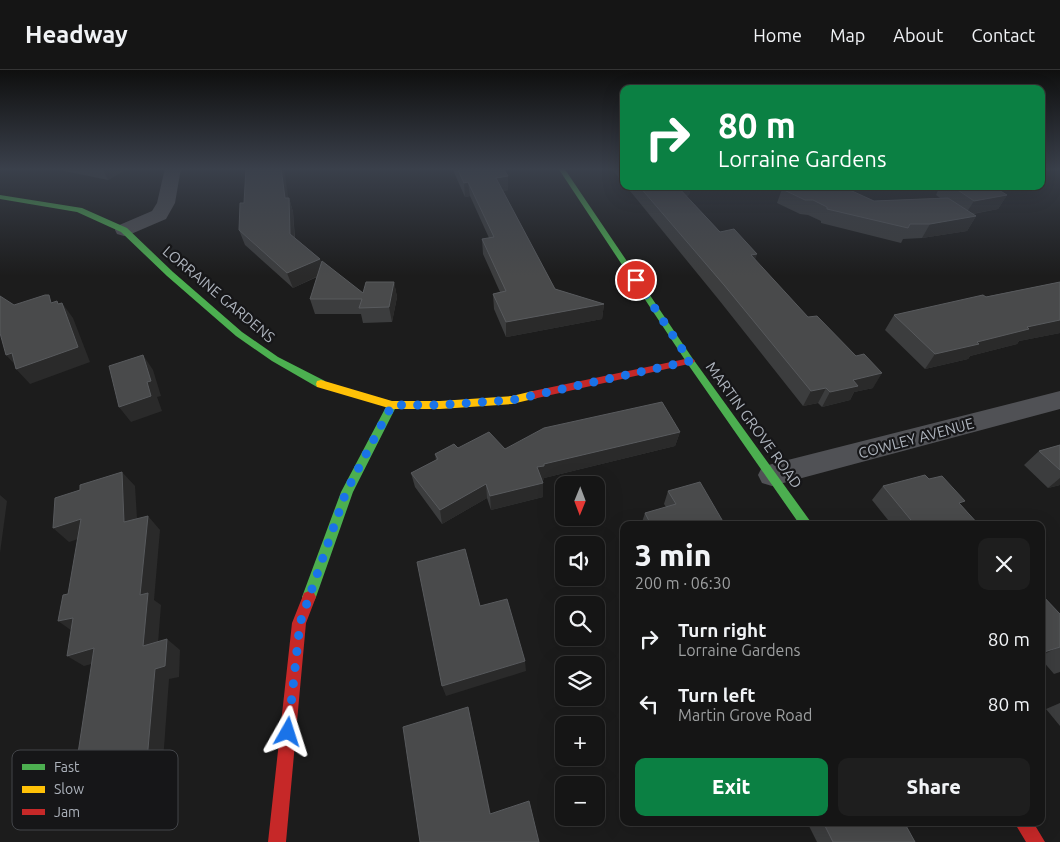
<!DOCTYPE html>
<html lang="en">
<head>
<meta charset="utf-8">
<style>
	body { margin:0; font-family:Ubuntu,sans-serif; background:#1e1e1e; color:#f1f3f6; height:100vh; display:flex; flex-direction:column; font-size:19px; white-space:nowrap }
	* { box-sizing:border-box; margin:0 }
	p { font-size:16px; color:#9d9fa0 }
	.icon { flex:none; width:28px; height:28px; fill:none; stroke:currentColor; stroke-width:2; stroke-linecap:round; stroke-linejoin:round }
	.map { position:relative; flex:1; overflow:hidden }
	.details { position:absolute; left:620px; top:451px; width:425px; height:305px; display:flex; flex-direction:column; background:#151515; border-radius:10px; box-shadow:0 5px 20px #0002,0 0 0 1px #343434 }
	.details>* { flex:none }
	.guide { position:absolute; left:620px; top:15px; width:425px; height:105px; border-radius:10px; box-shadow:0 5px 20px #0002,0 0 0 1px #343434; background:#0b8043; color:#fff; overflow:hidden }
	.needle { width:32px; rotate:181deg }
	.fabs { position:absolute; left:555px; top:406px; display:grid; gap:10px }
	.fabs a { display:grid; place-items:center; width:50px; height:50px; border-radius:10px; background:#151515; box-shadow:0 5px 20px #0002,0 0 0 1px #343434; font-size:25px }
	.pin { position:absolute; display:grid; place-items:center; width:42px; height:42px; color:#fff; margin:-21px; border:2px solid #fff; border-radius:50%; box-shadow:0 1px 5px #0007 }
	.me { position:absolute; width:55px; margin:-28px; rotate:6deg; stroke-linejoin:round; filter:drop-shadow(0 0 4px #0008) }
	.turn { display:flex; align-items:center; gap:18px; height:105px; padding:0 15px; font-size:22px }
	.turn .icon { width:65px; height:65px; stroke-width:2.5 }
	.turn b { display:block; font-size:35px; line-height:42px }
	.round { display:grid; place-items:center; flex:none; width:52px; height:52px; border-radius:10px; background:#1e1e1e }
	.head { display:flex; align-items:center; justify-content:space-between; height:85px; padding:0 15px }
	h1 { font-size:30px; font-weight:800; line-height:38px }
	.action { display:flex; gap:10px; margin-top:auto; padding:10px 15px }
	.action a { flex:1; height:58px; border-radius:10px; background:#0b8043; color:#fff; font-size:20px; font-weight:800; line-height:58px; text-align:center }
	.action a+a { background:#1e1e1e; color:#f1f3f6 }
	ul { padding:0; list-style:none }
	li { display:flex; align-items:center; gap:15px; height:65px; padding:0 15px }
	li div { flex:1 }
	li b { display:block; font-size:19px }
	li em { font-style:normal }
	header { display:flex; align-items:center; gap:30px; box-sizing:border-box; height:70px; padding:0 25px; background:#151515; border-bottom:1px solid #343434 }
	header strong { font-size:24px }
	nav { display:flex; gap:28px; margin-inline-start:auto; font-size:18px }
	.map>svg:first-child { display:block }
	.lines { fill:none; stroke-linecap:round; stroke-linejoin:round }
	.street { fill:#505155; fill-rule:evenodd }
	.fast { fill:#4caf50; fill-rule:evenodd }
	.slow { fill:#ffc107; fill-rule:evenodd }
	.jam { fill:#c62828; fill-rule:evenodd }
	.wall { fill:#3c3d3e }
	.shaded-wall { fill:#2a2a2a }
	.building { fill:#494a4b; stroke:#585a5d }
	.route { stroke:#1a73e8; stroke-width:9; stroke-dasharray:0 16.2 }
	.labels { text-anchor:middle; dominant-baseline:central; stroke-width:4.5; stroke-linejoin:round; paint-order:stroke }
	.street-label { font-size:15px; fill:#adb3bc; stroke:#161618 }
	.key { fill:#161618; stroke:#434549; stroke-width:1 }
	.key-label { font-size:14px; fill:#adb3bc }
</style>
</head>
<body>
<header>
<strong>Headway</strong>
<nav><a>Home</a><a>Map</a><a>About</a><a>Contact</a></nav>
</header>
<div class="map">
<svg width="1060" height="772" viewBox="0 0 1060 772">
	<rect width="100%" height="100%" fill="#1c1c1c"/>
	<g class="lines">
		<path class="street" d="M 165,98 L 181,98 L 175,133 L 166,149 L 131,164 L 124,166 L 117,164 L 115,160 L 117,156 L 152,141 L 157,133 Z
			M 1060,321 L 1060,339 L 772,416 L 762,413 L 758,405 L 762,397 L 772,394 Z"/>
		<path class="fast" d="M 558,98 L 564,98 L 693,289 L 813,455 L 800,455 L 687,293 Z
			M 0,125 L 82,138 L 127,158 L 173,202 L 242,262 L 278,287 L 325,311 L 326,314 L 325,317 L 317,317 L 272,291 L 236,266 L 167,206 L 121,162 L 77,142 L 0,129 Z
			M 392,331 L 397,335 L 353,422 L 316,527 L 314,531 L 309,533 L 304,531 L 302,527 L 341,422 L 387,335 Z"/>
		<path class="slow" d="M 321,310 L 392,331 L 440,331 L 512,326 L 533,321 L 538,325 L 537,328 L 512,334 L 440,339 L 392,339 L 317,317 L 316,314 L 317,311 Z"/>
		<path class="jam" d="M 690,288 L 693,289 L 695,291 L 693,293 L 533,329 L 528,325 L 533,321 Z
			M 309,521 L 314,523 L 316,527 L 306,553 L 286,772 L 268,772 L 292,553 L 304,523 Z
			M 1014,752 L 1033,752 L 1045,772 L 1026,772 Z"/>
	</g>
	<path class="wall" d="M 50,98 L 128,98 L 108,110 Z
		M 452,98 L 503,98 L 508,106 L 508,120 L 503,121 L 555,219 L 604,234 L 602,249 L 506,267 L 494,239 L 493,224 L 500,222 L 483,184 L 482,169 L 489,168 L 470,126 L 465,127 Z
		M 611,98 L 624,98 L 624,114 Z
		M 626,116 L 691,116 L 689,125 L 686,126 L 720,162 L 755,190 L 873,318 L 854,322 L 850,330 L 822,337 L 818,333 L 803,336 L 719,230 Z
		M 940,116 L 992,116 L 1007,125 L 998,139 L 973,144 L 976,146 L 967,161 L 922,168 L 903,169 L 901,173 L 821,153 L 821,151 L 808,145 L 800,144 L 777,133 L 782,119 L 874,131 L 940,128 L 936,125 Z
		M 289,128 L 293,142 L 295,168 L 320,189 L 321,194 L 363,223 L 394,212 L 397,227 L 392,252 L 363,253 L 361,244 L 315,244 L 310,229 L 317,207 L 293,218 L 245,175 L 239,160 Z
		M 1060,212 L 1060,263 L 1019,271 L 1017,274 L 970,286 L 968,289 L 925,299 L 885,260 L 894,245 Z
		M 680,362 L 675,376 L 544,408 L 544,410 L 542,410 L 543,427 L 491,440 L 487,428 L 442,454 L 415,417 L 411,403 L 436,390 L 435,384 L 458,378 L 505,379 Z
		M 1060,375 L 1060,415 L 1048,418 L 1024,395 L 1039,381 Z
		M 929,409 L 961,435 L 979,455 L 892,455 L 872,430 L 883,416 Z
		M 668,421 L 725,455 L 641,455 L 645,443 L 666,437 L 664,434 Z
		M 1041,524 L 1060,544 L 1060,602 L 1054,604 L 1041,589 Z
		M 1060,633 L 1060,656 L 1046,639 Z
		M 807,752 L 904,752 L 915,772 L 817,772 Z"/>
	<path class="shaded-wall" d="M 102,98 L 128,98 L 108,110 Z
		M 281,98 L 284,98 L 289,133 L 289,128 L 293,142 L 295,179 L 290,164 Z
		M 508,106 L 508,120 L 497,122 L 496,108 Z
		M 468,112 L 470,126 L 465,127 L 464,113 Z
		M 675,116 L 691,116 L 689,125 L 672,128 Z
		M 1007,125 L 998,139 L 965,145 L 974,131 Z
		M 976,146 L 967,161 L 922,168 L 930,154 Z
		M 757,184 L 752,199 L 751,185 Z
		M 320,189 L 324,203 L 293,218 L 287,203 Z
		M 394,212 L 397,227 L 392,252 L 389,237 Z
		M 57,231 L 65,242 L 62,233 L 73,248 L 90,292 L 30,314 L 16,299 L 18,298 L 6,285 L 12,283 L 58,234 Z
		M 604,234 L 602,249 L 506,267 L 506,252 Z
		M 1060,250 L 1060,263 L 1019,271 L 1017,274 L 970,286 L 968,289 L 925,299 L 935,284 L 1027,257 Z
		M 143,285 L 153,300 L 161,326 L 157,327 L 162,341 L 131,352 L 119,337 Z
		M 882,303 L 873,318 L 854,322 L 850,330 L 822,337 L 830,322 L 853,310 Z
		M 826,318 L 818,333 L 803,336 L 811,321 Z
		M 680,362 L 675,376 L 544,408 L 544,410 L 537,412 L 537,397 L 544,394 Z
		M 122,402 L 135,416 L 138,465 L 124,452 Z
		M 1060,408 L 1060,415 L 1048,418 Z
		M 543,413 L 543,427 L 491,440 L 490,426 Z
		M 486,414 L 487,428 L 442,454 L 440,440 Z
		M 0,425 L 7,431 L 0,483 Z
		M 148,446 L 160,460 L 154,530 L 161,535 L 157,586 L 143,576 L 140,525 Z
		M 81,449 L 96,463 L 69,472 L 53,458 Z
		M 73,548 L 75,563 L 58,551 Z
		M 167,569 L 180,580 L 179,607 L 169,609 L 161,719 L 90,742 L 70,736 L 155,599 Z
		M 1060,576 L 1041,586 L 1041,583 Z
		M 94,578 L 110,589 L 84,596 L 67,586 Z
		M 525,591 L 526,601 L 446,626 L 442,616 Z
		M 468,637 L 470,646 L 492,749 L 490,744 Z"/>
	<path class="building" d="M 246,98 L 281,98 L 285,128 L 289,128 L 290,164 L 320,189 L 287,203 L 239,160 L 240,133 L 244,133 Z
		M 457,98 L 503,98 L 508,106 L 496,108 L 555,219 L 604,234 L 506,252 L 493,224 L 506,221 L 482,169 L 494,167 L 468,112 L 464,113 Z
		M 639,116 L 677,116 L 720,162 L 734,159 L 757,184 L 751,185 L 808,247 L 817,246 L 856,286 L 864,284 L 882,303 L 853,310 L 858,316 L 830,322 L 826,318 L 811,321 L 724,215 Z
		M 788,116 L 841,116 L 874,131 L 948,128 L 976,146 L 930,154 L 910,154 L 908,158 L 827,139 L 827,137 L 813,130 L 805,130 L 782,119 Z
		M 952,116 L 992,116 L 1007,125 L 974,131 Z
		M 322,191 L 363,223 L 366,212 L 394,212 L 389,237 L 359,238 L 362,229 L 310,229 Z
		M 1060,212 L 1060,250 L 1027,257 L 1029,259 L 977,272 L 979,274 L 935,284 L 894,245 L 983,225 L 986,227 Z
		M 45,225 L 49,225 L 51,233 L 57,231 L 58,234 L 62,233 L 78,277 L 16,299 L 12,283 L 6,285 L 0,263 L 0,226 L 14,235 Z
		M 143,285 L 151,311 L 147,312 L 151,326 L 119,337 L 109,296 Z
		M 662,332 L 680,362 L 544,394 L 544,396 L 537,397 L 543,413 L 490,426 L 486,414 L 440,440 L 411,403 L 438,389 L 435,384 L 454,374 L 458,378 L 489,362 L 505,379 L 544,358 Z
		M 1060,375 L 1060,400 L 1039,381 Z
		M 122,402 L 124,452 L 148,446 L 140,525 L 148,523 L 143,576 L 167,569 L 165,596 L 155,599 L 145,713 L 70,736 L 94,578 L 67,586 L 73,548 L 58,551 L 63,525 L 68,524 L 81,449 L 53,458 L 55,428 L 80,420 L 80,415 Z
		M 925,405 L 929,409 L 942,406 L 965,431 L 959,433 L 979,455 L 915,455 L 883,416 Z
		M 700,412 L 725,455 L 651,455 L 645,443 L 676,434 L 668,421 Z
		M 465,479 L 480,536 L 507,529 L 525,591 L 442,616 L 417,492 Z
		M 1041,524 L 1060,544 L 1060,577 L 1041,583 Z
		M 468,637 L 490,744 L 529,731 L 539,772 L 420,772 L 403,657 Z
		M 823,752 L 904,752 L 915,772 L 833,772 Z"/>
	<linearGradient id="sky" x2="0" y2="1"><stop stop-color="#0f0f0f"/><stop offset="0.48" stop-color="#3a404b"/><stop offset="1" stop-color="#3a404b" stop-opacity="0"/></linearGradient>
	<rect width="1060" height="206" fill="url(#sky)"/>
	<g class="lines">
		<path class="route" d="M 288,662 L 300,553 L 346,422 L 392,335 L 440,335 L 512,330 L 690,291 L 636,210"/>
	</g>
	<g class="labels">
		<g class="street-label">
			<text transform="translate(219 224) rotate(40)">LORRAINE GARDENS</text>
			<text transform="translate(754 355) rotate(54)">MARTIN GROVE ROAD</text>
			<text transform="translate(916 368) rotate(-15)">COWLEY AVENUE</text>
		</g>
	</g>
	<rect x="12" y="680" width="166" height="80" rx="8" class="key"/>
	<rect x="22" y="694" width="23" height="6" fill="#4caf50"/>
	<rect x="22" y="716" width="23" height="7" fill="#ffc107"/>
	<rect x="22" y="739" width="23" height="6" fill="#c62828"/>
	<g class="key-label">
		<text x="54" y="702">Fast</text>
		<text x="54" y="724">Slow</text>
		<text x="54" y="747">Jam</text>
	</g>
</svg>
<div class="fabs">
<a><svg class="needle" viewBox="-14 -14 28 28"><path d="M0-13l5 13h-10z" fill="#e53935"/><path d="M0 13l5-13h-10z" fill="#9d9fa0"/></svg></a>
<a><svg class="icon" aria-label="sound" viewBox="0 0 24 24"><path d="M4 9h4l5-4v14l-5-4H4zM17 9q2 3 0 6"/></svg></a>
<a><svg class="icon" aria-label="search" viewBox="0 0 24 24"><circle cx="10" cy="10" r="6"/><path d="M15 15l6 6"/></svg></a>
<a><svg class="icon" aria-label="layers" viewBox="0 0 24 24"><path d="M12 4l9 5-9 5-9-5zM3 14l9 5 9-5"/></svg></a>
<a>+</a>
<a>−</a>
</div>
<div class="pin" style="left:636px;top:210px;background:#d93025"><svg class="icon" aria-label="arrive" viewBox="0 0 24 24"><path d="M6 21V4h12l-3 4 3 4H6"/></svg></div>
<svg class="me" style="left:288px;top:662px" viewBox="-20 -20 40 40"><path d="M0-17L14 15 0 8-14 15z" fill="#1a73e8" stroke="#fff" stroke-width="4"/></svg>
<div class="guide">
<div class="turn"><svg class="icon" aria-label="right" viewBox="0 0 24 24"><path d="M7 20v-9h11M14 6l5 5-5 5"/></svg><div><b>80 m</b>Lorraine Gardens</div></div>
</div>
<section class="details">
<div class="head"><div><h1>3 min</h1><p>200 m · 06:30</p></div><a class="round"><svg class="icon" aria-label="close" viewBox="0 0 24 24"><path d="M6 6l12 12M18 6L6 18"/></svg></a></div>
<ul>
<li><svg class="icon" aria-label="right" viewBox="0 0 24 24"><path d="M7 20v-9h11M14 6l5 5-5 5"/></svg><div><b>Turn right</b><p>Lorraine Gardens</p></div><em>80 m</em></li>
<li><svg class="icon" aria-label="left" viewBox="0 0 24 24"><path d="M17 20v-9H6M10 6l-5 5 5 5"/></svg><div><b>Turn left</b><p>Martin Grove Road</p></div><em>80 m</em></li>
</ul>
<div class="action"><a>Exit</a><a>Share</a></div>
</section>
</div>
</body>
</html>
